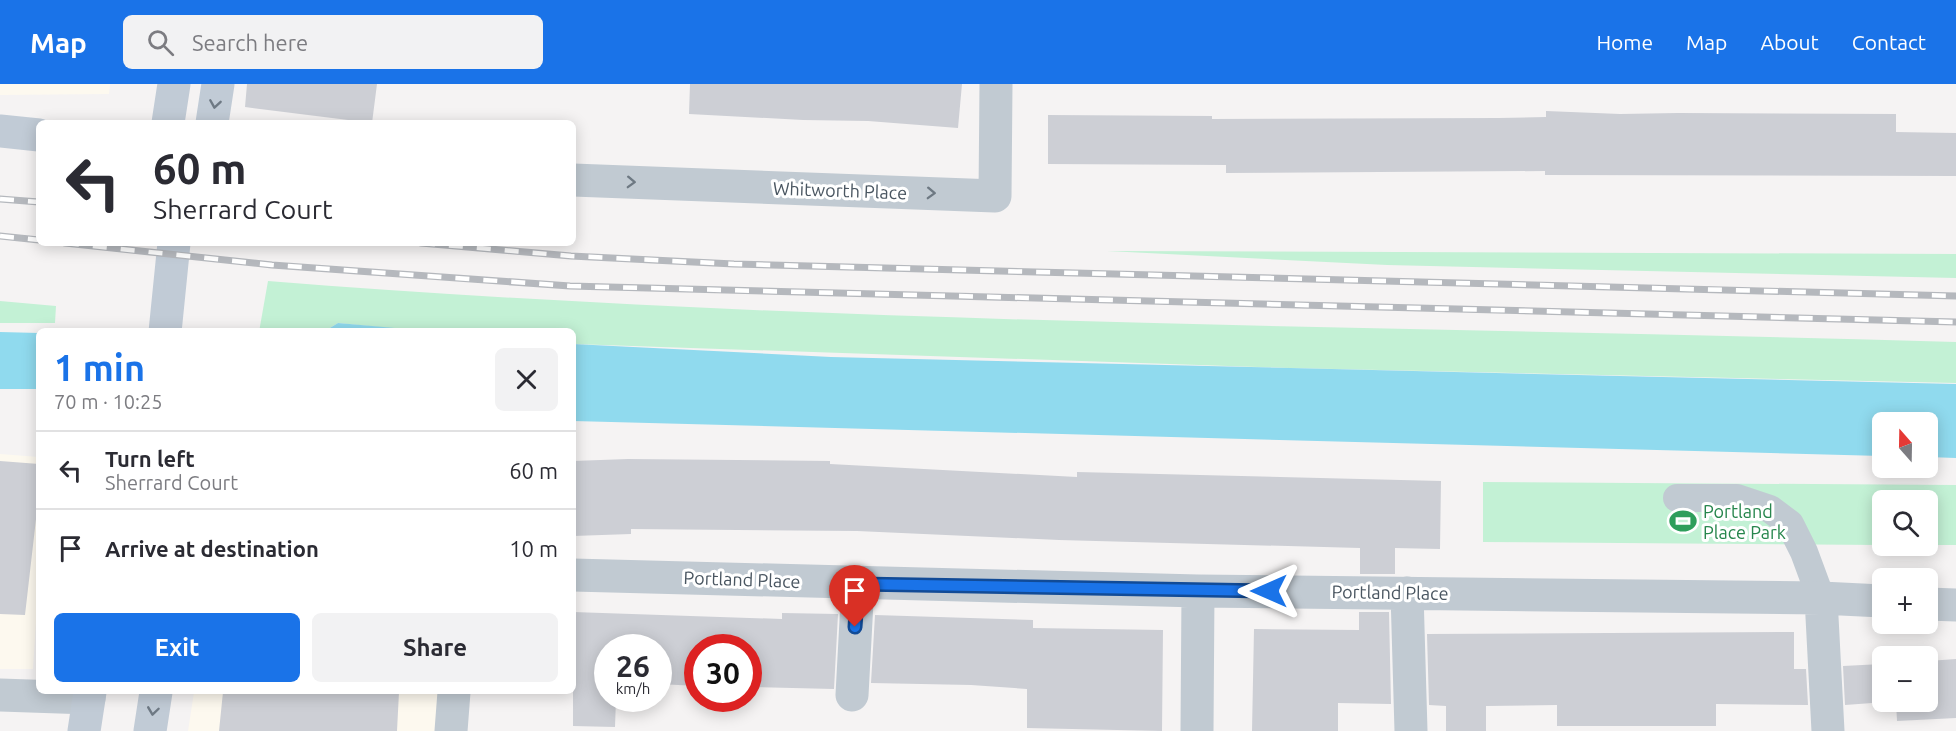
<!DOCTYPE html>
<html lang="en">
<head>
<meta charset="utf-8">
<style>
	body { margin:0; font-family:Ubuntu,sans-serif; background:#f2f2f3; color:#2b2b33; height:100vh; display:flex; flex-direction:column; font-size:22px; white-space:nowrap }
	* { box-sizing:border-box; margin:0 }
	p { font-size:20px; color:#7c7c81 }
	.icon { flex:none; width:33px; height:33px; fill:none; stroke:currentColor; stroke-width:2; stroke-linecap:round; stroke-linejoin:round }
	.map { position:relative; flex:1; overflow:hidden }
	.drawer { position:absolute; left:36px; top:244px; width:540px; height:366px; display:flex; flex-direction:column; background:#fff; border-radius:9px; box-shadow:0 3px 15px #0003 }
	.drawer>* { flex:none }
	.guide { position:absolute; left:36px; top:36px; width:540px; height:126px; border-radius:9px; box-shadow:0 3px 15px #0003; background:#fff; color:#2b2b33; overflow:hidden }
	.needle { width:39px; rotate:340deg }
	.controls { position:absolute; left:1872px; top:328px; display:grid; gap:12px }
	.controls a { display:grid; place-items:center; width:66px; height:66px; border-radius:9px; background:#fff; box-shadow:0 3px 15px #0003; font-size:30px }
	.speed { position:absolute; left:594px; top:550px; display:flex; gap:12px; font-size:30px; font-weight:700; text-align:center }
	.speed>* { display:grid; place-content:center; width:78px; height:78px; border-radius:50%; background:#fff; box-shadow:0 3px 15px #0003; line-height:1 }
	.speed small { font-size:15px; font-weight:400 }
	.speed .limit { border:9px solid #d22; background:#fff; color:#111 }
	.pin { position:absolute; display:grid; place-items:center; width:51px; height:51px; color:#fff; margin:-62px -26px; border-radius:50% 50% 50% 0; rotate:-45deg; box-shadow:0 0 6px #0007 }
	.pin .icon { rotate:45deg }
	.me { position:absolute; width:66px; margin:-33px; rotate:270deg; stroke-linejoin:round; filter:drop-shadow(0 0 4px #0008) }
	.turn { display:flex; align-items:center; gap:21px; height:126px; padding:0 18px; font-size:27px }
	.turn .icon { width:78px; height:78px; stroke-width:2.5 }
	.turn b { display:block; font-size:42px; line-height:51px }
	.round { display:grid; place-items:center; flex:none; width:63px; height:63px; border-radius:9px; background:#f2f2f3 }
	.summary { display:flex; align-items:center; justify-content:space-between; height:102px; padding:0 18px }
	h1 { font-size:36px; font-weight:600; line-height:45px; color:#1a73e8 }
	.cta { display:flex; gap:12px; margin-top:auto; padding:12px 18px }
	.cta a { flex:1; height:69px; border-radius:9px; background:#1a73e8; color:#fff; font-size:24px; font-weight:600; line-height:69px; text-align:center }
	.cta a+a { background:#f2f2f3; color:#2b2b33 }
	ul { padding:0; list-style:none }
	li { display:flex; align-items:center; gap:18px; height:78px; padding:0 18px; border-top:2px solid #e1e1e2 }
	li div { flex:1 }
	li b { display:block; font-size:22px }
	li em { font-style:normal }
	header { display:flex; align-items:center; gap:36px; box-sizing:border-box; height:84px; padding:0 30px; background:#1a73e8; color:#fff }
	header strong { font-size:28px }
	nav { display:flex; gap:33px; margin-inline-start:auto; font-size:21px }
	.search { width:420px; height:54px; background:#f2f2f3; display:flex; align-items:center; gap:15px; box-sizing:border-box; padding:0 21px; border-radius:9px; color:#7c7c81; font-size:22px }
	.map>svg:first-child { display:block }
	.commercial { fill:#fdf9ef }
	.green { fill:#c3f1d5 }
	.water { fill:#90daee }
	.building { fill:#cdcfd5 }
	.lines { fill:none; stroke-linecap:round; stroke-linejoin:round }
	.lane { stroke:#c1cad2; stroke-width:28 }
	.street { stroke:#c1cad2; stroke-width:33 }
	.secondary { stroke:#c1cbd6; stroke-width:33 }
	.rail-casing { stroke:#b5b8bd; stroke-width:7 }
	.rail { stroke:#fff; stroke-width:4.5; stroke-dasharray:14; stroke-linecap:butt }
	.oneway { stroke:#6e7984 }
	.oneway2 { stroke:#6e7983 }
	.route-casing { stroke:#114b97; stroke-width:15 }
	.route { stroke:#1a73e8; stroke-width:10 }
	.labels { text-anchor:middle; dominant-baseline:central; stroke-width:6; stroke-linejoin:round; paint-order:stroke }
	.street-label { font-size:18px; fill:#4a5661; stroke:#fff }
	.leisure-label { font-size:18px; fill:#27864d; stroke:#fff; text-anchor:start }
</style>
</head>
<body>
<header>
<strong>Map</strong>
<div class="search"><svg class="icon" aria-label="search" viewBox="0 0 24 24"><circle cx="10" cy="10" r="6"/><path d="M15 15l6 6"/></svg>Search here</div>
<nav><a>Home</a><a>Map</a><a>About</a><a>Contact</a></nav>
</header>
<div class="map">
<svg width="1956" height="647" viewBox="0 0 1956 647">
	<rect width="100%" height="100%" fill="#f5f3f3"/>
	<path class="commercial" d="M 0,0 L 110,0 L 109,10 L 0,11 Z
		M 0,370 L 39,373 L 39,492 L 33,585 L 0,585 Z
		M 194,608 L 459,608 L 456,647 L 188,647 Z"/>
	<path class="green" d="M 1107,167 L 1956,170 L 1956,194 L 1387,181 Z
		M 268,197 C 829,242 1393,241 1956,258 L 1956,299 L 1289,284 L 573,260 L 573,248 L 429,248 L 338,239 L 325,247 L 259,248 Z
		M 0,217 L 56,222 L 55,239 L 0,239 Z
		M 1483,398 L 1956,401 L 1956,461 L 1928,461 L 1928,417 L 1882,417 L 1882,461 L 1483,458 Z"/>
	<path class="water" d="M 338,239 L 429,247 L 325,247 Z
		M 0,248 L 39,249 L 39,305 L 0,305 Z
		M 573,260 L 831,273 L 1956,300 L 1956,374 L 1928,373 L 1928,339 L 1882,339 L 1882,372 L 573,337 Z"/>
	<path class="building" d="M 247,0 L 377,0 L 372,39 L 245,23 Z
		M 690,0 L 962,0 L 958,44 L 868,37 L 803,36 L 689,30 Z
		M 1546,27 L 1620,30 L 1678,29 L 1896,30 L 1896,48 L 1956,49 L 1956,92 L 1545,91 L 1545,87 L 1226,89 L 1226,81 L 1048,80 L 1048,31 L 1212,32 L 1212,35 L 1499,34 L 1546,33 Z
		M 628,375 L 830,377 L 830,380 L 1077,393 L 1077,388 L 1441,397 L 1440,465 L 1395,464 L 1395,490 L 1360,490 L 1360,464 L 1059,456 L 857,447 L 631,445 L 631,450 L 573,452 L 573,377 Z
		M 0,377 L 39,380 L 39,409 L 25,531 L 0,530 Z
		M 573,528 L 782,535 L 782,529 L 838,530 L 834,605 L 748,603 L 748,564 L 698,564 L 698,602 L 658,600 L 658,564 L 608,564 L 608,615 L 616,615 L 615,643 L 573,642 Z
		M 1359,528 L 1389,528 L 1391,620 L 1338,619 L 1338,647 L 1252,647 L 1254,545 L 1359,546 Z
		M 875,531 L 1033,536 L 1033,544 L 1163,546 L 1162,647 L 1027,644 L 1027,605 L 971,601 L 871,599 Z
		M 1794,548 L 1794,585 L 1806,585 L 1808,621 L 1716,620 L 1716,642 L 1557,642 L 1557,621 L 1486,622 L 1486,647 L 1446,647 L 1446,622 L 1429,621 L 1427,550 Z
		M 1956,575 L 1956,634 L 1897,637 L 1896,618 L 1928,618 L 1928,577 Z
		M 1882,580 L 1882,618 L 1886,618 L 1845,621 L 1843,582 Z
		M 223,608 L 399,608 L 397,647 L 219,647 Z"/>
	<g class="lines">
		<path class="lane" d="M 1677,414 L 1737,414 L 1770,425 L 1790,440 L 1804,468 L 1821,514"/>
		<path class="street" d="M 573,96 L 995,112 L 996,0
			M 573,491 L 1198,507 L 1821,514 L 1882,517
			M 1407,509 L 1411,647
			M 1821,514 L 1828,647
			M 1928,520 L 1956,521
			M 0,611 L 89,614
			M 852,611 L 858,499
			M 451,647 L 454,608
			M 1197,647 L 1198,507"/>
		<path class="secondary" d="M 168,39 L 174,0
			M 212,39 L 218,0
			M 0,47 L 39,51
			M 165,248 L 174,159
			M 84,647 L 90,608
			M 150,647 L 156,608"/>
		<defs>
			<path id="rail" d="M 0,115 L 39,118
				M 0,152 L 39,156
				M 65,159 L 272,181 L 570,202 L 1956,238
				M 421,159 L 571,172 L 734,180 L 1956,212"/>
		</defs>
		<use href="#rail" class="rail-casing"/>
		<use href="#rail" class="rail"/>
	</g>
	<defs><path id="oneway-chevron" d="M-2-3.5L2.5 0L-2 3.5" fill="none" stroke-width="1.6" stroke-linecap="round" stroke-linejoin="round" transform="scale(1.5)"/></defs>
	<g class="oneway">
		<use href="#oneway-chevron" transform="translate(215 20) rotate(99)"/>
		<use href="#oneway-chevron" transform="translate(153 627) rotate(98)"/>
	</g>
	<g class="oneway2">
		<use href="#oneway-chevron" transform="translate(631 98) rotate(2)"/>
		<use href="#oneway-chevron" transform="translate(931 109) rotate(2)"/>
	</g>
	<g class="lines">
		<defs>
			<path id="route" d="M 855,543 L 858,500 L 1269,507"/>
		</defs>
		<use href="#route" class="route-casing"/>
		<use href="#route" class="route"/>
	</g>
	<defs>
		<symbol id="stadium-bare" viewBox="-9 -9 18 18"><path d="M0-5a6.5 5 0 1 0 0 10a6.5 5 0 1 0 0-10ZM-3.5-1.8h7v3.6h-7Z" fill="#2e9e5b" stroke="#fff" stroke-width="2.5" paint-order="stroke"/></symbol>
	</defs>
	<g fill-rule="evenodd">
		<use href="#stadium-bare" x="1664" y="418" width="38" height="38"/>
	</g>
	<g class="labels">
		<g class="street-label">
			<text transform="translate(840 106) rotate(2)">Whitworth Place</text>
			<text transform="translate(742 495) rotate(2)">Portland Place</text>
			<text transform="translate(1390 508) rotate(1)">Portland Place</text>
		</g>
		<g class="leisure-label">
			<text x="1703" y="427">Portland<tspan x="1703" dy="21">Place Park</tspan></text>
		</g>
	</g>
</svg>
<div class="controls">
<a><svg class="needle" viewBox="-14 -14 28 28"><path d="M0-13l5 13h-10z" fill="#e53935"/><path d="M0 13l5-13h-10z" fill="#7c7c81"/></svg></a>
<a><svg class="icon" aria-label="search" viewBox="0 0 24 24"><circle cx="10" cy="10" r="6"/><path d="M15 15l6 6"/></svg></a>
<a>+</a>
<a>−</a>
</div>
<div class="speed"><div>26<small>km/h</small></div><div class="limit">30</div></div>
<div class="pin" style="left:855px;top:543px;background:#d93025"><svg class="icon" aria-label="arrive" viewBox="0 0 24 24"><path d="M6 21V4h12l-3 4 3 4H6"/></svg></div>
<svg class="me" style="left:1269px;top:507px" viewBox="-20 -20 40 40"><path d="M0-17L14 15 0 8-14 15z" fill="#1a73e8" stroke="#fff" stroke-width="4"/></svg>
<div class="guide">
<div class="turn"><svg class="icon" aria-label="left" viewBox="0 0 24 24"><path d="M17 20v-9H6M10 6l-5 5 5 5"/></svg><div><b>60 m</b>Sherrard Court</div></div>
</div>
<section class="drawer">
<div class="summary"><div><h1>1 min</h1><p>70 m · 10:25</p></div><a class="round"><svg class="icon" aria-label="close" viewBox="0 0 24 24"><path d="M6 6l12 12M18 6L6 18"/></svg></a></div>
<ul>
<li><svg class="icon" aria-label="left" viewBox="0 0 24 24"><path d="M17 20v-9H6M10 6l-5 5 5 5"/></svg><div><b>Turn left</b><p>Sherrard Court</p></div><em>60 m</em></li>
<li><svg class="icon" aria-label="arrive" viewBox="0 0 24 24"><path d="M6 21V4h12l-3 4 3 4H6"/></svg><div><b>Arrive at destination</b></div><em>10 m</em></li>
</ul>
<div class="cta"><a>Exit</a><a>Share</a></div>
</section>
</div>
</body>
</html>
